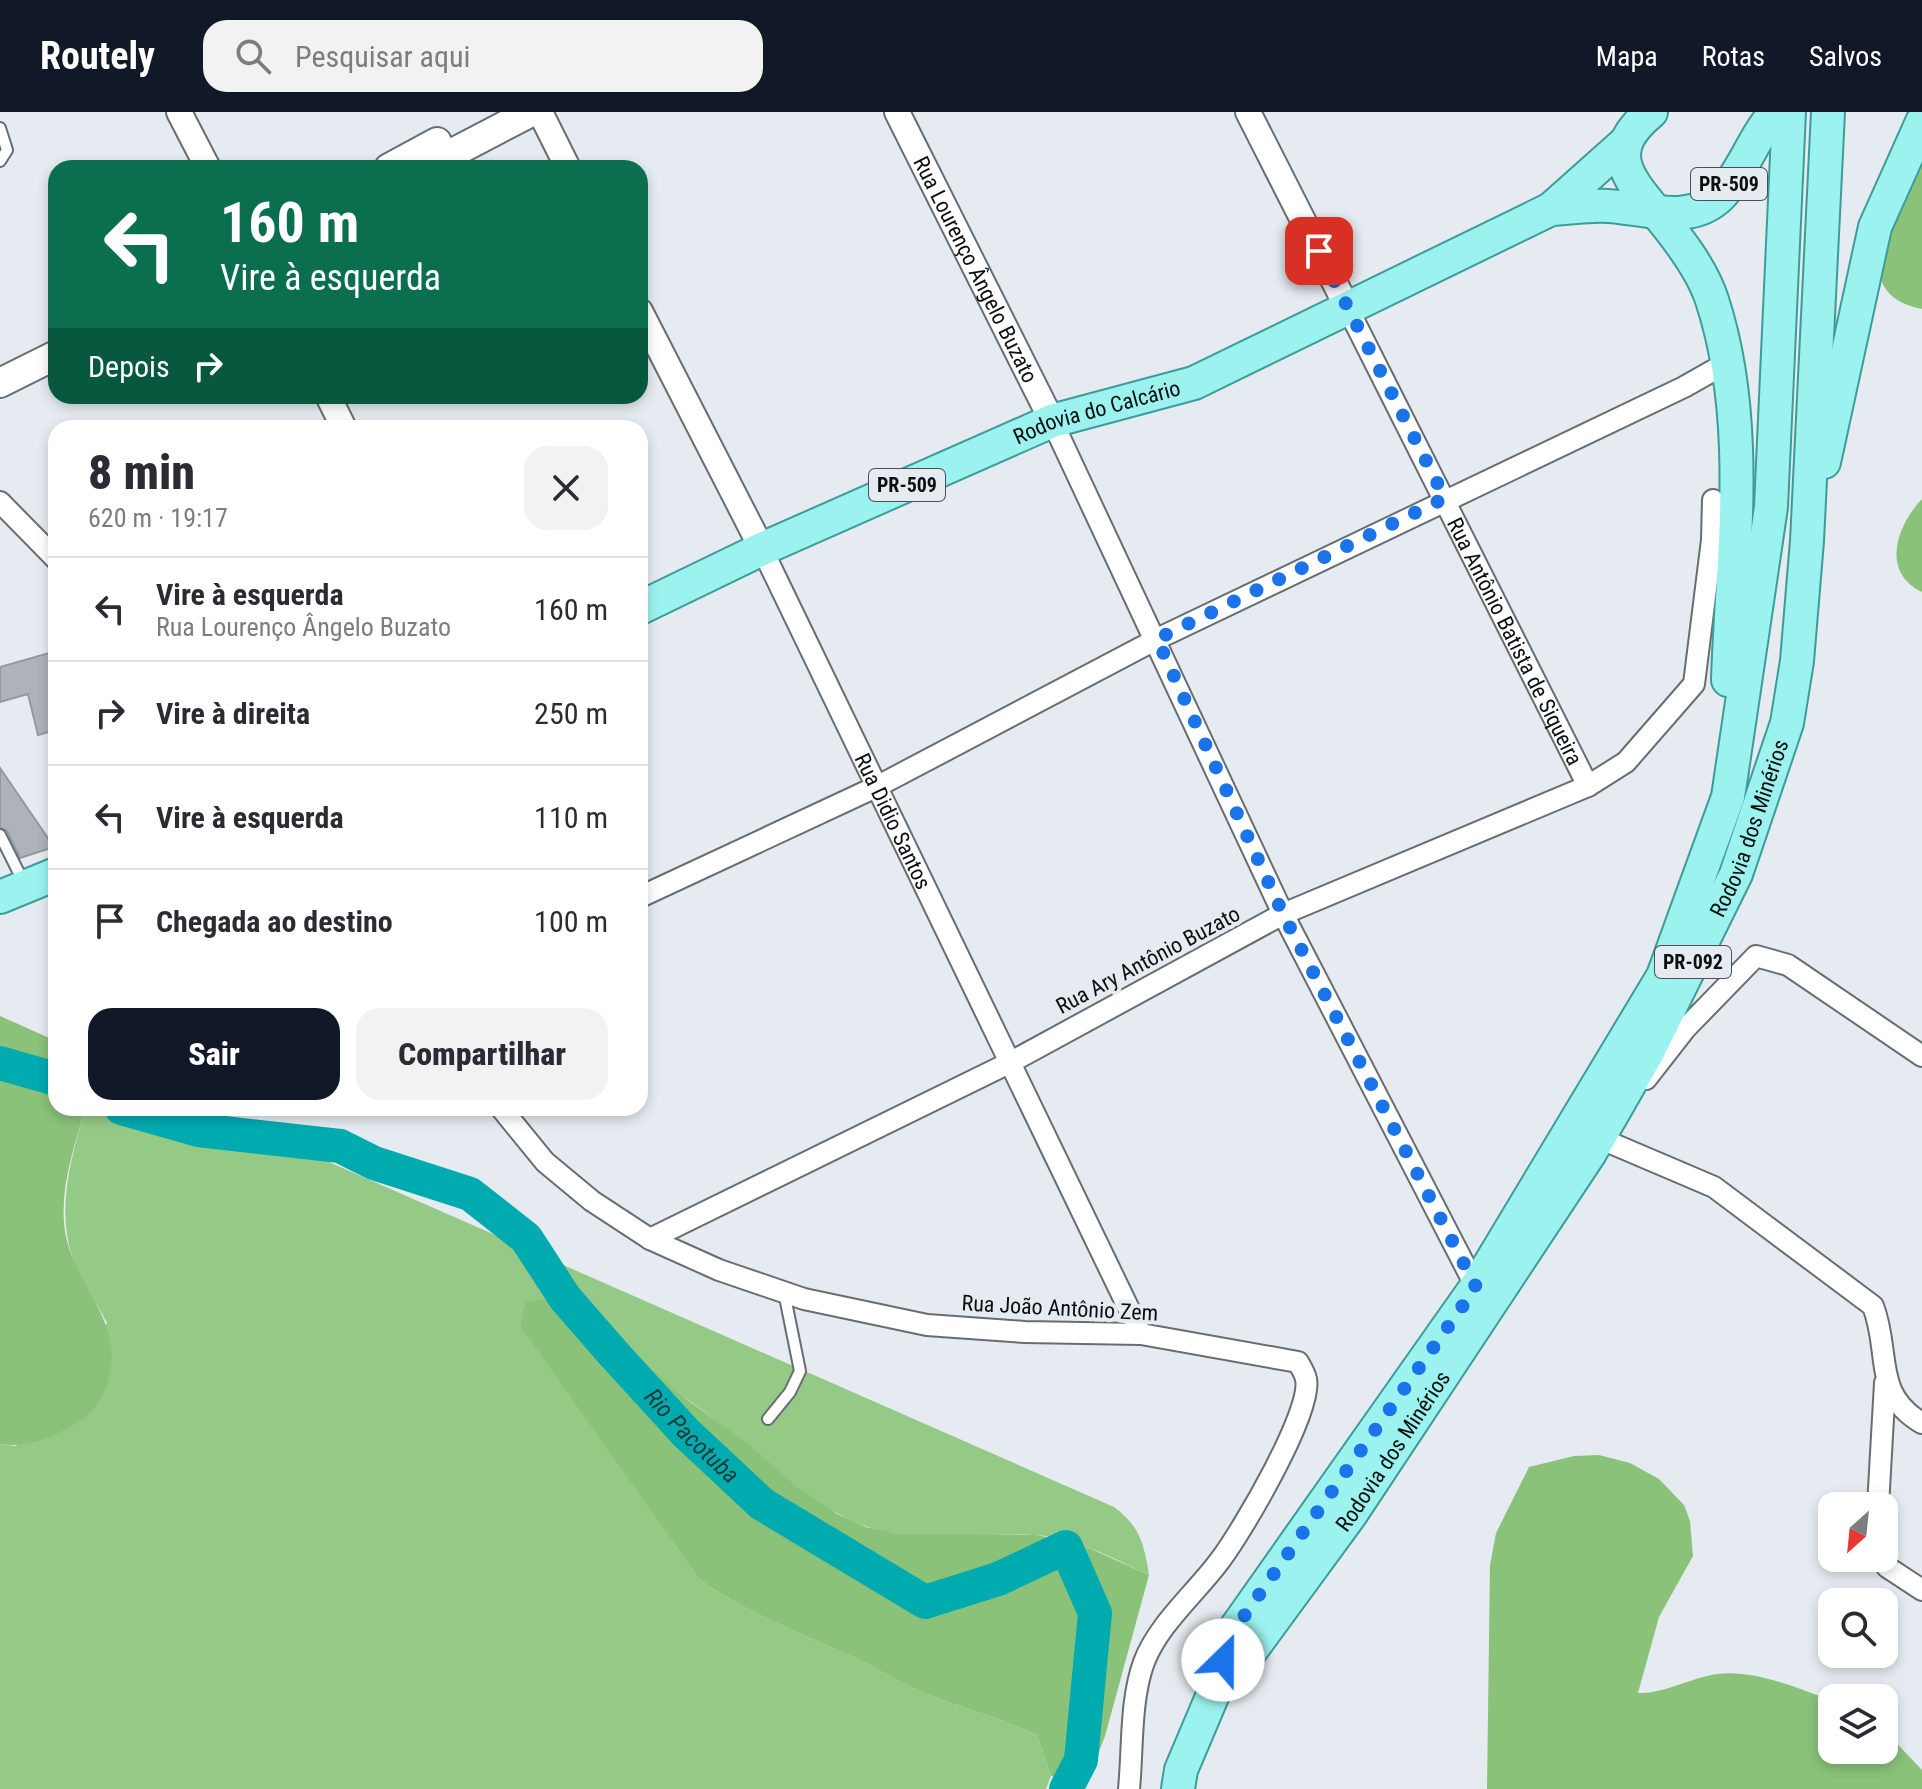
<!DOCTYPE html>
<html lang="pt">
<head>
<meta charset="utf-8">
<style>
	body { margin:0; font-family:"Roboto Condensed",sans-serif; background:#f2f2f3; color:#2b2b33; height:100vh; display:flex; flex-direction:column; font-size:30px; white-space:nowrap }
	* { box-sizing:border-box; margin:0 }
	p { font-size:26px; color:#7c7c81 }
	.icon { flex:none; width:44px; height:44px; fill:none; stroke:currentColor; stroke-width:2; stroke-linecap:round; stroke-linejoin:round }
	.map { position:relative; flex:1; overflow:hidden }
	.side { position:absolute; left:48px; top:308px; width:600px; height:696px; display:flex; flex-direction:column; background:#fff; border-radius:24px; box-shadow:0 4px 12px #0003 }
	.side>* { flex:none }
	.hud { position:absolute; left:48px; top:48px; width:600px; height:244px; border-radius:24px; box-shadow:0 4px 12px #0003; background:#0b6e4f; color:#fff; overflow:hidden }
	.needle { width:52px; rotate:207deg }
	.buttons { position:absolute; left:1818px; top:1380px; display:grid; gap:16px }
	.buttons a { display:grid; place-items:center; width:80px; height:80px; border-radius:16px; background:#fff; box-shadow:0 4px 12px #0003; font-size:40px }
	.pin { position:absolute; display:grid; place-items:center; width:68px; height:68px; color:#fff; margin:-34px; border-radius:16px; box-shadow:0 4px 12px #0006 }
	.me { position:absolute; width:88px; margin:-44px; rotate:23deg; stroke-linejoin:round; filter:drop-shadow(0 0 6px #0008) }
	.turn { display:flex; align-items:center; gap:28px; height:168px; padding:0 40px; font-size:36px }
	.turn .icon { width:104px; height:104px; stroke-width:2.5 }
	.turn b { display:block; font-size:56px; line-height:68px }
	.then { display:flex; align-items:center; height:76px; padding:0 40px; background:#0003; gap:16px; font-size:30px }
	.round { display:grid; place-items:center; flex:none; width:84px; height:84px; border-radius:24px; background:#f2f2f3 }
	.summary { display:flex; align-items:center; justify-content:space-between; height:136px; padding:0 40px }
	h1 { font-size:48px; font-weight:800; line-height:60px }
	.button { display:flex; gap:16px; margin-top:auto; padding:16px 40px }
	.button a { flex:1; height:92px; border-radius:24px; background:#111827; color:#fff; font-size:32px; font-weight:800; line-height:92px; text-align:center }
	.button a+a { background:#f2f2f3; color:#2b2b33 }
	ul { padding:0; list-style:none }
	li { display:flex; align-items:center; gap:24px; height:104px; padding:0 40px; border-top:2px solid #e1e1e2 }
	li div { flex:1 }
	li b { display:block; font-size:30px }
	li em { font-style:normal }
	header { display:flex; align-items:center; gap:48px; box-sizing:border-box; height:112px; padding:0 40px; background:#111827; color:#fff }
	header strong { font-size:38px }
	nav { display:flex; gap:44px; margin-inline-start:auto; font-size:28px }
	.search { width:560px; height:72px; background:#f2f2f3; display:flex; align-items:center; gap:20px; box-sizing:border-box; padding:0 28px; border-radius:24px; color:#7c7c81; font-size:30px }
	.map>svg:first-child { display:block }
	.green { fill:#95ca86 }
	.forest { fill:#8ac27a }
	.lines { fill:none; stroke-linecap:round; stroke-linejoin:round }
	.river { stroke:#00abb0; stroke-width:34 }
	.building { fill:#adb3b8; stroke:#93999e; stroke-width:2 }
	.service-casing { stroke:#686d71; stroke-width:14 }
	.minor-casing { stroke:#686d71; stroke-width:24 }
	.tertiary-casing { stroke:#686d71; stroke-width:28 }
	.secondary-casing { stroke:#686d71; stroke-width:32 }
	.primary-casing { stroke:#3d9c98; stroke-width:36 }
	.service { stroke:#fff; stroke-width:10 }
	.minor { stroke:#fff; stroke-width:20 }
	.tertiary { stroke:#fff; stroke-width:24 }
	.secondary { stroke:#fff; stroke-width:28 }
	.primary { stroke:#9bf2ee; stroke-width:32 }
	.route { stroke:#1a73e8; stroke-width:14; stroke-dasharray:0 25.2 }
	.labels { text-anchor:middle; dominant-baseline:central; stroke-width:8; stroke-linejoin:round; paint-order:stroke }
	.shield { fill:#e5ebf0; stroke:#4d5053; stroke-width:2 }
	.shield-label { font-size:20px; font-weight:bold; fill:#0c0e10 }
	.street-label { font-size:22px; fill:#0c0e10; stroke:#e5ebf0 }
	.water-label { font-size:24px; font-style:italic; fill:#223939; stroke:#e5ebf0 }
</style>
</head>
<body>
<header>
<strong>Routely</strong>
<div class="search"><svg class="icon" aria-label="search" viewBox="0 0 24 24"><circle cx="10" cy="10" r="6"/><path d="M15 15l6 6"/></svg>Pesquisar aqui</div>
<nav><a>Mapa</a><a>Rotas</a><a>Salvos</a></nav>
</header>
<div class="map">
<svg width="1922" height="1677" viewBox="0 0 1922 1677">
	<rect width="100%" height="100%" fill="#e5ebf0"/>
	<path class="green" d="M 85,996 L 206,996 L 1114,1395 C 1140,1414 1144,1432 1149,1463 C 1112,1446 1075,1425 1034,1423 C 979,1420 918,1433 865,1414 C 798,1390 742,1323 682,1284 C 632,1250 577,1222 525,1191 L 522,1215 L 699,1467 C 747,1501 797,1520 851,1544 C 879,1557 905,1574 934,1585 C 969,1598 1003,1607 1037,1623 L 1051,1664 L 1046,1677 L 0,1677 L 0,1332 L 16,1334 L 107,1211 C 96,1189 79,1167 72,1144 C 56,1094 72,1045 85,996 Z"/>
	<path class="forest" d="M 1922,41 L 1922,197 C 1837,181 1900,88 1922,41 Z
		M 1922,387 L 1922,480 C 1880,460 1897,413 1922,387 Z
		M 0,904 L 56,929 L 56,996 L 85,996 C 75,1033 61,1072 64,1110 C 68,1173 131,1208 106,1276 C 100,1291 89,1305 75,1312 C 50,1326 29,1336 0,1332 Z
		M 545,1187 L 592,1206 L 682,1284 L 748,1332 L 797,1375 L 837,1402 L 866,1415 L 898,1422 L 1037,1423 L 1080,1432 L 1149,1463 L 1105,1624 L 1093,1655 L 1075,1664 L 1051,1664 L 1037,1623 C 1003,1607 969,1598 934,1585 C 905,1574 879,1557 851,1544 C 797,1520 747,1501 699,1467 L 521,1215 L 525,1190 Z
		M 1599,1343 L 1630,1351 L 1659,1367 L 1684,1393 L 1690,1409 L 1693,1444 L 1659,1505 L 1638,1581 C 1664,1582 1690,1566 1717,1562 C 1753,1557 1798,1576 1832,1589 L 1832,1638 L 1884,1638 L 1884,1618 L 1922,1658 L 1922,1677 L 1487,1677 L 1490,1453 L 1496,1421 L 1529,1355 L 1574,1344 Z"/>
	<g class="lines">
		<g class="river">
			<path d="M 0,951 L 56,967"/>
			<path id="s1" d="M 121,996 L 198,1018 L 340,1034 L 374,1051 L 470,1082 L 526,1126 L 565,1186 L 612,1240 L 686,1321 L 762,1392 L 925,1490 L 998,1467 L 1066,1435 L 1095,1501 L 1081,1648 L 1066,1677"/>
		</g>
	</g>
	<path class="building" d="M 56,539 L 56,618 L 38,623 L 28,582 L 0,590 L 0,555 Z
		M 0,656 L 54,735 L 20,746 L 7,719 L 0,715 Z"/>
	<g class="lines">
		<defs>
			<path id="service" d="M 0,16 L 7,38 L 0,49
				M 0,723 L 23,769
				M 768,1307 L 790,1280 L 800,1259 L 784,1180"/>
			<g id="minor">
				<path id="s2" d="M 1347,195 L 1588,674"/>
				<path d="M 1052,309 L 1283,802 L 1476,1175"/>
				<path d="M 0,390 L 56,447"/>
				<path id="s3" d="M 762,437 L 1141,1222"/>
				<path d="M 640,785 L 878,674 L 1157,527 L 1684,275 L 1730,249"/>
				<path d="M 1646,967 L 1685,917 L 1756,844 L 1788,853 L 1922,944"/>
				<path d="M 501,996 L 545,1050 L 592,1089 L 650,1127 L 719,1158 L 804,1187 L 927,1213 L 1025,1220 L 1141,1222 L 1298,1250 C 1301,1255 1305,1262 1306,1267 C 1313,1299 1242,1419 1221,1447 C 1197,1480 1159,1511 1144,1550 C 1130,1588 1133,1636 1129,1677"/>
				<path d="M 1599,1026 L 1714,1075 L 1873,1194 C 1891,1240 1872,1282 1922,1311"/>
				<path d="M 650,1127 L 1011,950 L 1283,802 L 1588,674 L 1626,650 L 1694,572 L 1712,428 L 1713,388"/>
				<path d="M 1878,1394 L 1885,1271"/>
				<path d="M 1884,1446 L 1887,1455 L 1922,1478"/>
			</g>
			<g id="tertiary">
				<path d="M 179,0 L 208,56"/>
				<path d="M 540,0 L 568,56"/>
				<path id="s4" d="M 897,0 L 1052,309"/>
				<path d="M 1248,0 L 1347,195"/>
				<path d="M 640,199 L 762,437"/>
				<path d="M 328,284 L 344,316"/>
			</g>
			<path id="secondary" d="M 389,56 L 437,30
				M 424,56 L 531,0
				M 0,271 L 56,243"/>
			<g id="primary">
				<path d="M 1651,0 C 1605,38 1625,63 1657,101 C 1677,125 1702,157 1712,188 C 1752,310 1732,442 1728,568"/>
				<path d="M 1551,97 C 1570,96 1589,93 1608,94 C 1645,96 1691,114 1721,83 C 1744,59 1753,25 1776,0"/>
				<path d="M 1824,350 L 1875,115 L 1922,10"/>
				<path id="s5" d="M 640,496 L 762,437 L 1052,309 L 1194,271 L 1551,97 L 1625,31"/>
				<path d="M 0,785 L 56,762"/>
				<path id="s6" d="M 1218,1572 L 1247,1544 L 1351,1402 L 1590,1041 L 1648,940 L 1736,762 L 1787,611 L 1797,549 L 1807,429 L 1828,0"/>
				<path d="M 1178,1677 L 1181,1658 L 1217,1573 L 1230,1524 L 1476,1175 L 1663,864 L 1728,685 L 1771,395 L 1789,0"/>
			</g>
		</defs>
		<use href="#service" class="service-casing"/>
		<use href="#minor" class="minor-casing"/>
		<use href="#tertiary" class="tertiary-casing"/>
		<use href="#secondary" class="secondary-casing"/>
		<use href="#primary" class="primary-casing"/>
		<use href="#service" class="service"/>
		<use href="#minor" class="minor"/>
		<use href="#tertiary" class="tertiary"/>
		<use href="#secondary" class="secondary"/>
		<use href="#primary" class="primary"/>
	</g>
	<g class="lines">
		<path class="route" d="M 1223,1548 L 1230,1524 L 1476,1175 L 1283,802 L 1157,527 L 1445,386 L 1319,139"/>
	</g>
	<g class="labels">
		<g class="shield">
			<rect x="1691" y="56" width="76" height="32" rx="6"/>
			<rect x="869" y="357" width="76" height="32" rx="6"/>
			<rect x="1655" y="834" width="76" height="32" rx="6"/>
		</g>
		<g class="shield-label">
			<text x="1729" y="72">PR-509</text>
			<text x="907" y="373">PR-509</text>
			<text x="1693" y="850">PR-092</text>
		</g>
		<g class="street-label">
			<text stroke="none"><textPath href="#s4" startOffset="176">Rua Lourenço Ângelo Buzato</textPath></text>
			<text stroke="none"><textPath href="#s5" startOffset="498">Rodovia do Calcário</textPath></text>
			<text stroke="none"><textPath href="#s2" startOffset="374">Rua Antônio Batista de Siqueira</textPath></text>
			<text stroke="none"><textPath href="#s3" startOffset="302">Rua Didio Santos</textPath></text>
			<text stroke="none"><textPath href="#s6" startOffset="1012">Rodovia dos Minérios</textPath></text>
			<text transform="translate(1148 848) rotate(-28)">Rua Ary Antônio Buzato</text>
			<text transform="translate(1060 1196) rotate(3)">Rua João Antônio Zem</text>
			<text stroke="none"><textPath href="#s6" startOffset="292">Rodovia dos Minérios</textPath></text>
		</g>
		<g class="water-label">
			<text stroke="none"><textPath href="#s1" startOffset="692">Rio Pacotuba</textPath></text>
		</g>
	</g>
</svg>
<div class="buttons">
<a><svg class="needle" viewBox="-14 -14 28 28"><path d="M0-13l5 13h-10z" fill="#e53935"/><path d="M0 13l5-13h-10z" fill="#7c7c81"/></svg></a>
<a><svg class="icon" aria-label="search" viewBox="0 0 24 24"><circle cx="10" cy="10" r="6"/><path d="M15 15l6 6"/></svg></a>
<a><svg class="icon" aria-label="layers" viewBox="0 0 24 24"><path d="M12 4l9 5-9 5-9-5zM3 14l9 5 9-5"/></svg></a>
</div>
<div class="pin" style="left:1319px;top:139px;background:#d93025"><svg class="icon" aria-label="arrive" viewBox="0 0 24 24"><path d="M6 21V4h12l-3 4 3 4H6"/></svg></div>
<svg class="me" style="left:1223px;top:1548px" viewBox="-20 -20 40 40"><circle r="19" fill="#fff"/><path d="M0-13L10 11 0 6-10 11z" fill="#1a73e8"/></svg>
<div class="hud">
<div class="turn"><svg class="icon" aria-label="left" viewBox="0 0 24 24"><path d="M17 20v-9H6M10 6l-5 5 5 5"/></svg><div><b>160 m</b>Vire à esquerda</div></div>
<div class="then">Depois<svg class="icon" aria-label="right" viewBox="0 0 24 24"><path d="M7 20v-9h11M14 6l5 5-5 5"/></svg></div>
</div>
<section class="side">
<div class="summary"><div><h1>8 min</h1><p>620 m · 19:17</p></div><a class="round"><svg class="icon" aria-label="close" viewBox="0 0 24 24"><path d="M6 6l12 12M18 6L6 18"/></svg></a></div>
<ul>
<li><svg class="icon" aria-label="left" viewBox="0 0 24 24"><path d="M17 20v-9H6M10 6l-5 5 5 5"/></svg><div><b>Vire à esquerda</b><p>Rua Lourenço Ângelo Buzato</p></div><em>160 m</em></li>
<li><svg class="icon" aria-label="right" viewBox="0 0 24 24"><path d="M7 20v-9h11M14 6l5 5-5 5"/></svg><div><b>Vire à direita</b></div><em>250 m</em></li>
<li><svg class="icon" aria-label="left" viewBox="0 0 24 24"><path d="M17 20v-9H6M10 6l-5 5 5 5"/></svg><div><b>Vire à esquerda</b></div><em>110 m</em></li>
<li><svg class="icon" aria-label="arrive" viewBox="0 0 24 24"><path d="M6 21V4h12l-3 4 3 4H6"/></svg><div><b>Chegada ao destino</b></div><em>100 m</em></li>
</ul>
<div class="button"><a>Sair</a><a>Compartilhar</a></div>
</section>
</div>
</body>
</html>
